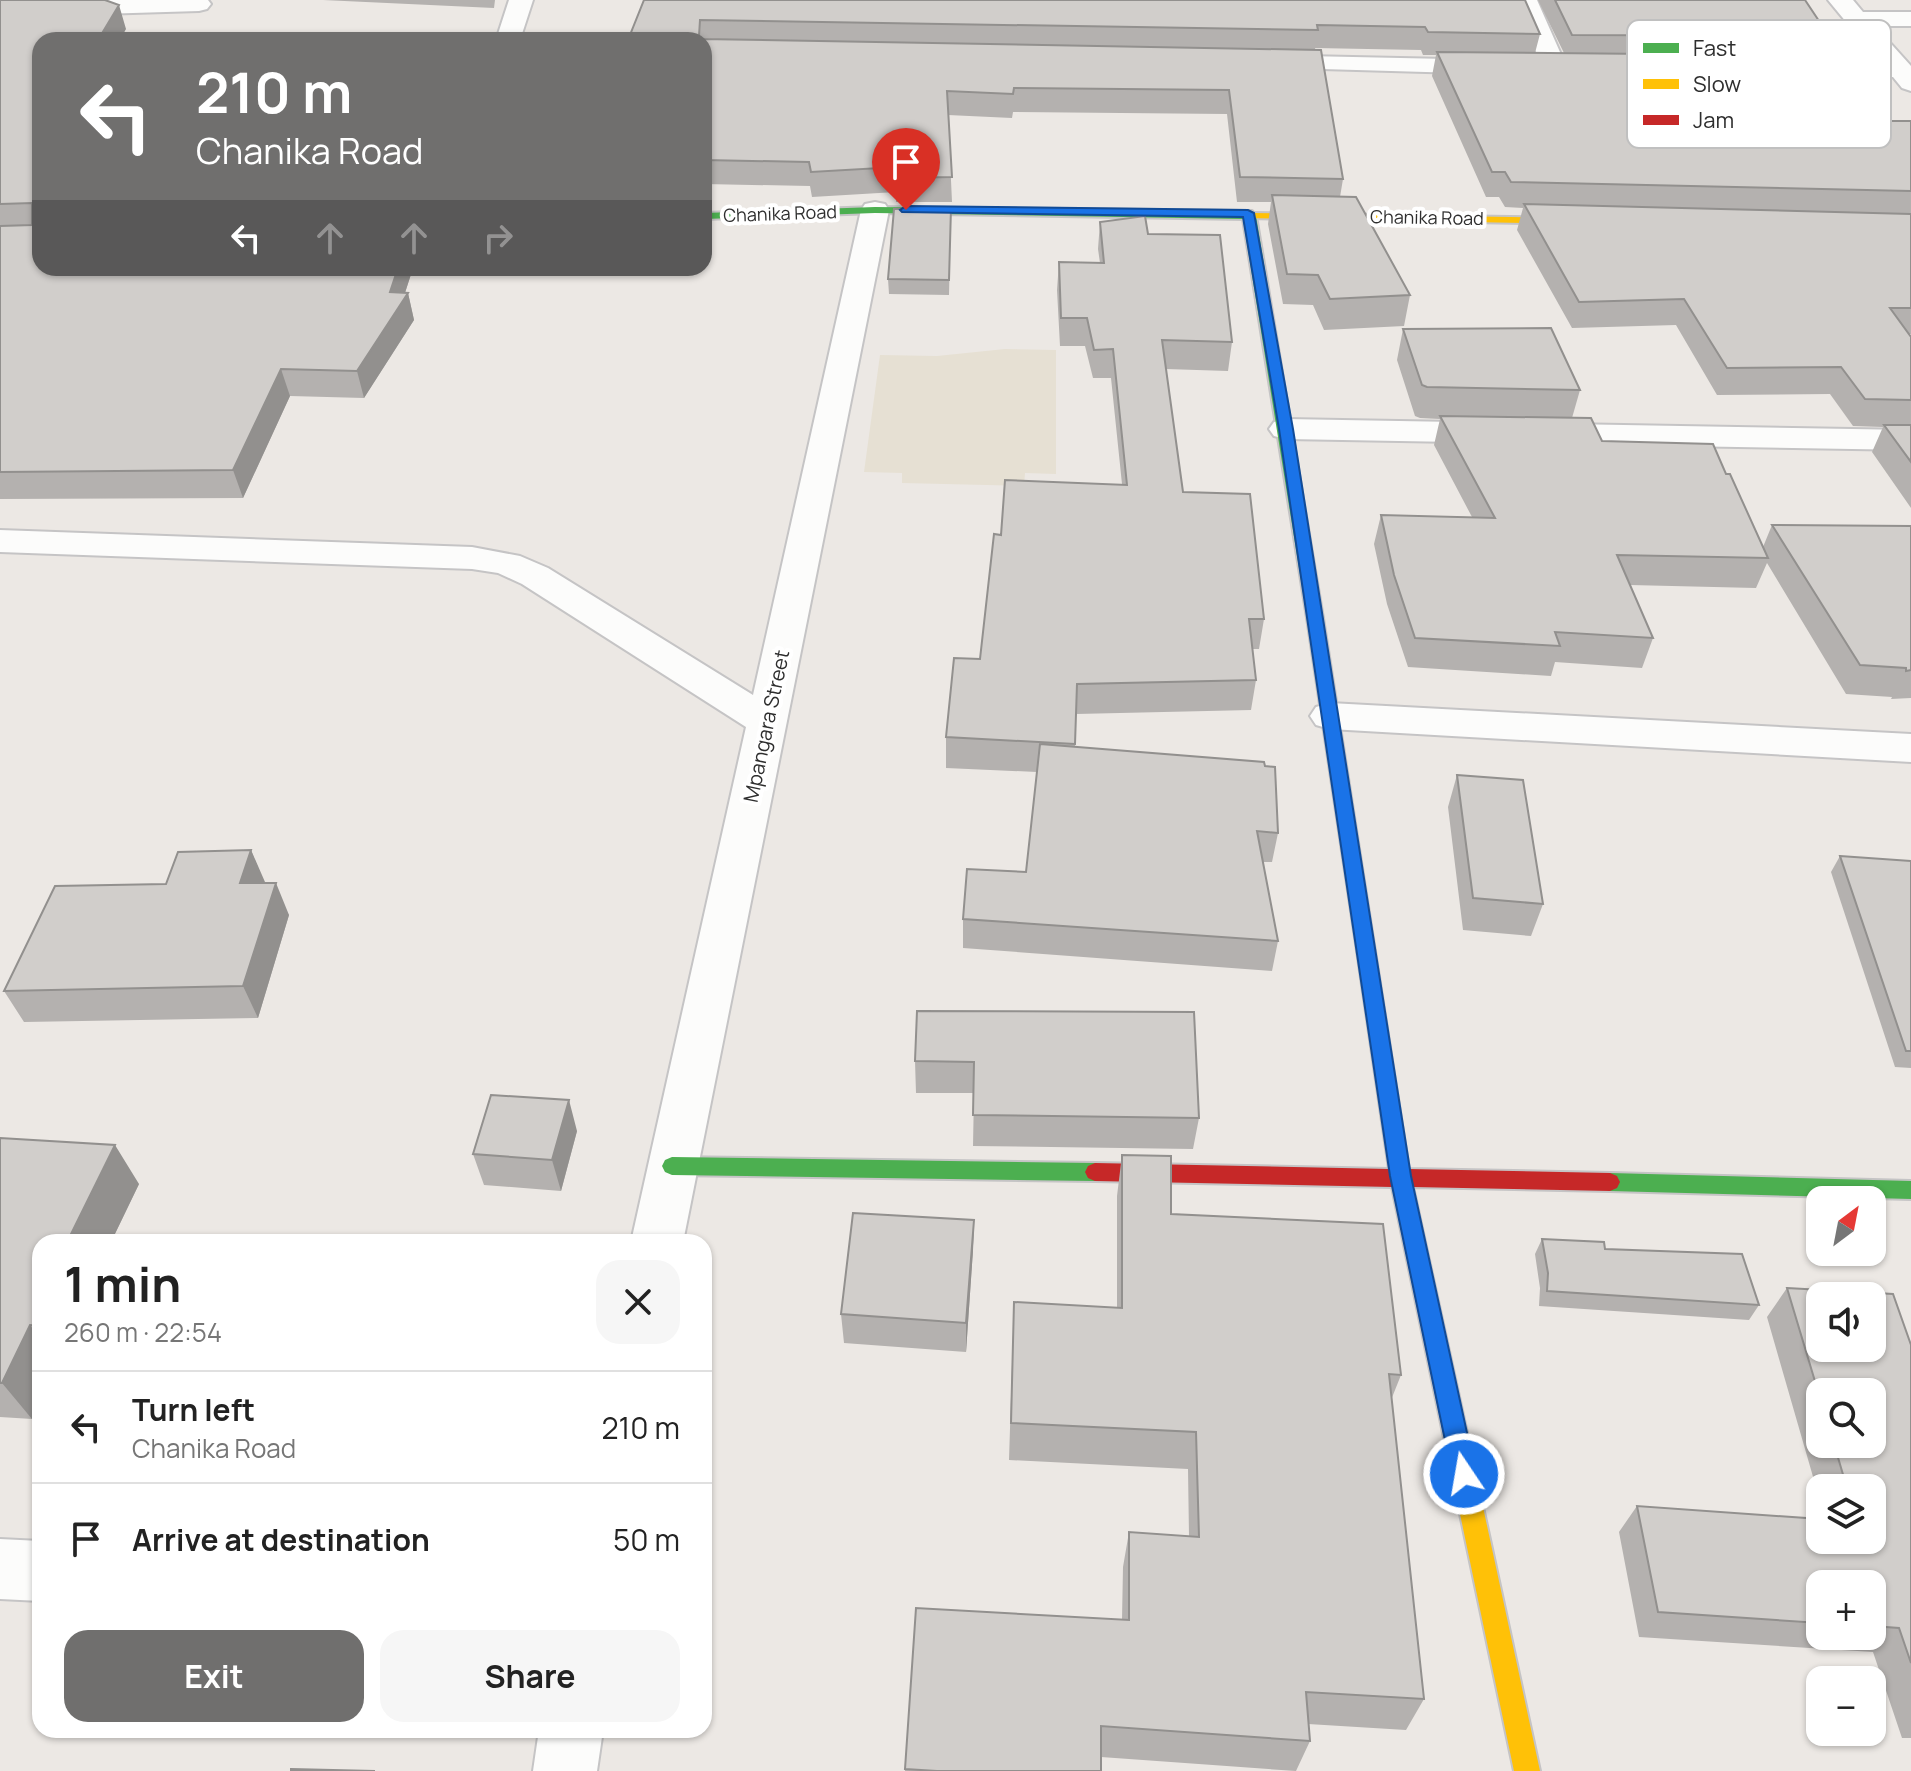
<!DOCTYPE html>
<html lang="en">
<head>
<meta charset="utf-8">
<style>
	body { margin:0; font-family:Manrope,sans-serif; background:#f6f6f6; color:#222; height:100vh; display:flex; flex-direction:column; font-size:30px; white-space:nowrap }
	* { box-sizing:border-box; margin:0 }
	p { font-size:26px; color:#767676 }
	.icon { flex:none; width:44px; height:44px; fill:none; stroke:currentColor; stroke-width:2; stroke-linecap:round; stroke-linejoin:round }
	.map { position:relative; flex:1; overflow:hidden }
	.sheet { position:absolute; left:32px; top:1234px; width:680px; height:504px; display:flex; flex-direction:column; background:#fff; border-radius:24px; box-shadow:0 2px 6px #0004 }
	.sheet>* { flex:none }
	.top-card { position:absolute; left:32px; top:32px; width:680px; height:244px; border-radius:24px; box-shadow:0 2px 6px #0004; background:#706f6e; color:#fff; overflow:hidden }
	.needle { width:52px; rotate:32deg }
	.buttons { position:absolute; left:1806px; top:1186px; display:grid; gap:16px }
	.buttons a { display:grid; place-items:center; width:80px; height:80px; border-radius:16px; background:#fff; box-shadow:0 2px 6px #0004; font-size:40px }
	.pin { position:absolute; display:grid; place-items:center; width:68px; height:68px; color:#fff; margin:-82px -34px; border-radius:50% 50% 50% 0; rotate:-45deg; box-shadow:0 0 8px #0007 }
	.pin .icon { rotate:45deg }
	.me { position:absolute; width:88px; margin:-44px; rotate:348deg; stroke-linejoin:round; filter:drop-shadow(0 0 6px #0008) }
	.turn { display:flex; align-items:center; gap:28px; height:168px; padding:0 32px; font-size:36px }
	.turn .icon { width:104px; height:104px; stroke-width:2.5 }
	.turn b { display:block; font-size:56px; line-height:68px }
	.lanes { display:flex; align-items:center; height:76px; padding:0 32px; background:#0003; justify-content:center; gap:40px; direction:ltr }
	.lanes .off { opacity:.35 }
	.round { display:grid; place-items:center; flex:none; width:84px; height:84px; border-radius:24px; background:#f6f6f6 }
	.headline { display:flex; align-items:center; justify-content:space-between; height:136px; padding:0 32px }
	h1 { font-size:48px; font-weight:700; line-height:60px }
	.cta { display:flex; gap:16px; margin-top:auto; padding:16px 32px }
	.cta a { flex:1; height:92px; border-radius:24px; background:#706f6e; color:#fff; font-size:32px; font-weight:700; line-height:92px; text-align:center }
	.cta a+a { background:#f6f6f6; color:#222 }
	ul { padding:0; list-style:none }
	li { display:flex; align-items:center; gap:24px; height:112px; padding:0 32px; border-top:2px solid #e0e0e0 }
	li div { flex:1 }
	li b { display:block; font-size:30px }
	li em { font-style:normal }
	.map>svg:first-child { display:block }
	.education { fill:#e6e0d3 }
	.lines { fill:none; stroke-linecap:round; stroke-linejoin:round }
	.street-casing { stroke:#c5c4c5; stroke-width:4 }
	.fast-casing { stroke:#c5c4c5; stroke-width:4 }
	.slow-casing { stroke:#c5c4c5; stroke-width:4 }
	.jam-casing { stroke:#c5c4c5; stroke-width:4 }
	.street { fill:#fcfcfb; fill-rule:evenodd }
	.fast { fill:#4caf50; fill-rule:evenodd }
	.slow { fill:#ffc107; fill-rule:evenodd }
	.jam { fill:#c62828; fill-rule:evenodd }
	.wall { fill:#b4b1af; fill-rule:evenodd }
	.shaded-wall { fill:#92908e }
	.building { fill:#d1cecb; stroke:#92908e; stroke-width:2; fill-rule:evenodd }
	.route { fill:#1a73e8; stroke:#114b97; stroke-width:2 }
	.labels { text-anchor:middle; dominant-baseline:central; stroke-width:8; stroke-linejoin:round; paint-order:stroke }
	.far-street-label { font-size:18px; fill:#2e2e2e; stroke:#fff }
	.street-label { font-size:20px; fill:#2e2e2e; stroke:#fff }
	.key { fill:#fff; stroke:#c0c0c0; stroke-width:2 }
	.key-label { font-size:22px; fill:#2e2e2e }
</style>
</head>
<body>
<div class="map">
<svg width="1911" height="1771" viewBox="0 0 1911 1771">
	<rect width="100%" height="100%" fill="#ece8e4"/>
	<path class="education" d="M 1005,349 L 1056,350 L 1056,474 L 1025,473 L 1024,486 L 902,483 L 902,473 L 864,472 L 880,355 L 937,356 Z"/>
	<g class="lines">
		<defs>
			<path id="street" d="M 98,0 L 208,0 L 211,4 L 207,9 L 199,11 L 0,17 L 0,3 Z
				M 509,0 L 533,0 L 520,40 L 496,40 Z
				M 1513,0 L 1537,0 L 1567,68 L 1564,73 L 1546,73 L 1543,68 Z
				M 1828,0 L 1853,0 L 1863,12 L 1911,12 L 1911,26 L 1875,26 L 1911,66 L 1911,91 L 1902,88 L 1893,77 L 1787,75 L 1784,70 L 1787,65 L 1796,63 L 1880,63 Z
				M 1264,55 L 1495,60 L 1504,62 L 1507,67 L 1504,72 L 1495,74 L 1255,67 L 1252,62 L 1255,57 Z
				M 875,202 L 885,204 L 889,210 L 683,1242 L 631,1242 L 746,727 L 522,584 L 498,573 L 472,569 L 0,552 L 0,530 L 472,547 L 520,556 L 548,568 L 753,695 L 861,210 L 865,204 Z
				M 1286,419 L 1911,430 L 1911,450 L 1286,439 L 1274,436 L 1269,429 L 1274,422 Z
				M 1330,703 L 1911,734 L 1911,762 L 1330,729 L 1316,725 L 1310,716 L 1316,707 Z
				M 0,1539 L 40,1541 L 40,1601 L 0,1599 Z
				M 539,1730 L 603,1730 L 597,1771 L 533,1771 Z"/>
			<path id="fast" d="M 875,207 L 1252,211 L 1256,216 L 1323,618 L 1320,621 L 1310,621 L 1307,618 L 1243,219 L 875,213 L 704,219 L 704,213 Z
				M 672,1157 L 1095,1163 L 1102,1166 L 1105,1172 L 1102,1178 L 1095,1181 L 672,1175 L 665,1172 L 662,1166 L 665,1160 Z
				M 1610,1173 L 1911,1181 L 1911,1199 L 1610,1191 L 1603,1188 L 1600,1182 L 1603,1176 Z"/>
			<path id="slow" d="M 1250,213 L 1581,218 L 1587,221 L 1581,224 L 1246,218 L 1244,216 Z
				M 1315,613 L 1323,618 L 1375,951 L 1373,956 L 1359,956 L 1357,951 L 1307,618 Z
				M 1455,1422 L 1463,1425 L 1467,1433 L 1540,1771 L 1514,1771 L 1443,1433 L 1447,1425 Z"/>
			<path id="jam" d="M 1366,944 L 1373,946 L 1375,951 L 1409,1169 L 1610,1173 L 1617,1176 L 1620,1182 L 1617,1188 L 1610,1191 L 1413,1187 L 1467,1433 L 1463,1441 L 1455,1444 L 1447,1441 L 1443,1433 L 1392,1187 L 1095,1181 L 1088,1178 L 1085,1172 L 1088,1166 L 1095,1163 L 1389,1169 L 1357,951 L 1359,946 Z"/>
		</defs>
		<use href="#street" class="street-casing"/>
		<use href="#fast" class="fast-casing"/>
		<use href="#slow" class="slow-casing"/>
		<use href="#jam" class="jam-casing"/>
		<use href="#street" class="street"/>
		<use href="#fast" class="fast"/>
		<use href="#slow" class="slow"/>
		<use href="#jam" class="jam"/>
	</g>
	<path class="wall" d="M 0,0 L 126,29 L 40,40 L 40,268 L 413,268 L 405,293 L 408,293 L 414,320 L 364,398 L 290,396 L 243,498 L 0,499 Z
		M 323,0 L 495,0 L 494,8 Z
		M 644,0 L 1525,0 L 1540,34 L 1535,53 L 1564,53 L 1538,0 L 1805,0 L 1829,36 L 1822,55 L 1889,121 L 1911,121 L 1911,334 L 1909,334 L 1911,337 L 1911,508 L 1872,452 L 1883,427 L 1853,426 L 1830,394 L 1717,395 L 1676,325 L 1572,328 L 1517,230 L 1523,208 L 1505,207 L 1499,197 L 1486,197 L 1432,76 L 1436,55 L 1423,55 L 1421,50 L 1315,48 L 1343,179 L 1340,197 L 1410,295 L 1404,326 L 1324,330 L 1313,305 L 1283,304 L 1268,224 L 1271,202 L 1237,202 L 1227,114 L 1013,112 L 1012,118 L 948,115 L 952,202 L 896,202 L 896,192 L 812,197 L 810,186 L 704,184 L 704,40 Z
		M 951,208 L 949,295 L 889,294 L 888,279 Z
		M 1100,222 L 1148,234 L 1232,342 L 1228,371 L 1166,369 L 1183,492 L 1264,619 L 1259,649 L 1252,649 L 1256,680 L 1251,710 L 1076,714 L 1075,747 L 1278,833 L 1272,862 L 1263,862 L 1278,941 L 1272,971 L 963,948 L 963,919 L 1026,872 L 1037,772 L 946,768 L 946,737 L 980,659 L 1001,535 L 1122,484 L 1111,378 L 1093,378 L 1085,346 L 1060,346 L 1057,290 L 1059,262 L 1100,263 L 1098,249 Z
		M 1403,329 L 1580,390 L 1572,418 L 1602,441 L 1726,474 L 1763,547 L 1772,525 L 1911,526 L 1911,698 L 1891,699 L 1892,697 L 1846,694 L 1767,563 L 1756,588 L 1630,585 L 1653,638 L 1642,668 L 1555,662 L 1551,676 L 1408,667 L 1387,604 L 1374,544 L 1381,515 L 1472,517 L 1434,445 L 1440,419 L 1420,418 L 1415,416 L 1397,360 Z
		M 1457,775 L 1543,904 L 1531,936 L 1463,930 L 1448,807 Z
		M 251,850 L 264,883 L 289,915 L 258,1018 L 24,1022 L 4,991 L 166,884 Z
		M 1840,856 L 1911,861 L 1911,1068 L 1895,1067 L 1831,872 Z
		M 917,1011 L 1199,1118 L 1193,1149 L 973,1146 L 974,1093 L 916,1093 L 915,1061 Z
		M 577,1131 L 561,1191 L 484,1185 L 473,1154 Z
		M 0,1138 L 139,1184 L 113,1238 L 121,1239 L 123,1242 L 40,1242 L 40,1401 L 32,1419 L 0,1417 Z
		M 1122,1155 L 1171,1214 L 1401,1375 L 1391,1400 L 1424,1699 L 1406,1730 L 1308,1724 L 1310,1741 L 1296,1771 L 1101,1757 L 1101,1771 L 905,1771 L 905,1769 L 1122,1620 L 1123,1567 L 1129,1532 L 1189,1536 L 1188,1469 L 1009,1460 L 1014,1302 L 1117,1308 L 1117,1196 Z
		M 974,1220 L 973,1250 L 966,1352 L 844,1343 L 841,1314 Z
		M 1542,1239 L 1605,1249 L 1759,1305 L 1749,1320 L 1539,1306 L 1540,1288 L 1535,1254 Z
		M 1787,1288 L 1911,1345 L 1911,1738 L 1902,1738 L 1873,1652 L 1639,1637 L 1619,1532 L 1637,1506 L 1872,1540 L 1872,1488 L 1820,1488 L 1820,1501 L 1767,1317 ZM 1820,1392 L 1872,1444 L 1820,1444 ZM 1820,1584 L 1872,1584 L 1872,1636 L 1820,1636 Z"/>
	<path class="shaded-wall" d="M 119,5 L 126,29 L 120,40 L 98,40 Z
		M 398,268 L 413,268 L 402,302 L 408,293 L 414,320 L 364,398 L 357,371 Z
		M 281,369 L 290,396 L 243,498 L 233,470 Z
		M 251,850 L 265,882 L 254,915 L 240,883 Z
		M 276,883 L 289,915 L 258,1018 L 243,986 Z
		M 569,1100 L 577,1131 L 561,1191 L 552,1160 Z
		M 115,1145 L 139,1184 L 111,1242 L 70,1236 Z
		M 974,1220 L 973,1250 L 966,1352 L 966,1323 Z
		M 30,1325 L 40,1338 L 40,1401 L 32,1419 L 2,1383 Z"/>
	<path class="building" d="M 0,0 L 105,0 L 119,5 L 98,40 L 40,40 L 40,268 L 398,268 L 390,292 L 408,293 L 357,371 L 281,369 L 233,470 L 0,472 L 0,226 L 32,225 L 32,203 L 0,204 Z
		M 644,0 L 1525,0 L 1540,34 L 1428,32 L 1425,27 L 1317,25 L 1318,30 L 700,20 L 699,36 L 702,39 L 1321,50 L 1343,179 L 1240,177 L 1229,90 L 1014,88 L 1013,94 L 947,91 L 952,177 L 896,178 L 897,167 L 811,172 L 809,162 L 704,160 L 704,40 L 628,40 Z
		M 1555,0 L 1805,0 L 1829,36 L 1572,35 Z
		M 1437,52 L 1844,56 L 1889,121 L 1911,121 L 1911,191 L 1511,182 L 1505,172 L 1492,172 Z
		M 1272,195 L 1356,197 L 1410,295 L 1330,299 L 1318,275 L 1287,274 Z
		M 1524,204 L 1911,214 L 1911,308 L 1890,308 L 1911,337 L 1911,400 L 1865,399 L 1841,367 L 1727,368 L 1684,299 L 1579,302 Z
		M 951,208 L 949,280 L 888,279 L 894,209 Z
		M 1145,216 L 1148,234 L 1220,235 L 1232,342 L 1162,340 L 1183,492 L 1250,494 L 1264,619 L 1249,619 L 1256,680 L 1077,684 L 1075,744 L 946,737 L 954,658 L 980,659 L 994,534 L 1001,535 L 1005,480 L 1127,485 L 1113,349 L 1094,350 L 1087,318 L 1061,318 L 1059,262 L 1104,263 L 1100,222 Z
		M 1551,328 L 1580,390 L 1427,387 L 1422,385 L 1403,329 Z
		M 1440,416 L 1591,418 L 1602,441 L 1713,444 L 1726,474 L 1730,474 L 1768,558 L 1617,555 L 1653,638 L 1555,632 L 1560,646 L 1415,638 L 1394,575 L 1381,515 L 1495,518 Z
		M 1884,425 L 1911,425 L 1911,462 Z
		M 1772,525 L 1911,526 L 1911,670 L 1906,671 L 1906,668 L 1860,665 Z
		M 1040,744 L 1264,762 L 1265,766 L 1275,767 L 1278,833 L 1257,831 L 1278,941 L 963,919 L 967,869 L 1026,872 Z
		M 1457,775 L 1523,780 L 1543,904 L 1473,898 Z
		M 251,850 L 240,883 L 276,883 L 243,986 L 4,991 L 55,886 L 166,884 L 178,852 Z
		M 1840,856 L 1911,861 L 1911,1051 L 1906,1051 Z
		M 917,1011 L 1194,1012 L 1199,1118 L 973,1115 L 974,1062 L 915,1061 Z
		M 491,1095 L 569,1100 L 552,1160 L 473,1154 Z
		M 0,1138 L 115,1145 L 70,1236 L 121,1239 L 119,1242 L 40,1242 L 40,1326 L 30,1325 L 2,1383 L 0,1383 Z
		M 1122,1155 L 1171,1156 L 1171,1214 L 1383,1224 L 1401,1375 L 1389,1374 L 1424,1699 L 1306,1692 L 1310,1741 L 1101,1726 L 1101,1771 L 937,1771 L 905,1769 L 916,1608 L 1129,1620 L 1129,1532 L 1199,1537 L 1196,1432 L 1011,1423 L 1014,1302 L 1122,1308 Z
		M 853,1213 L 974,1220 L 966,1323 L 841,1314 Z
		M 1542,1239 L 1604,1242 L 1605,1249 L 1742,1254 L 1759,1305 L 1547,1291 L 1548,1273 Z
		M 1787,1288 L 1893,1294 L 1911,1345 L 1911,1663 L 1899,1628 L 1872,1626 L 1872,1584 L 1820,1584 L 1820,1623 L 1658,1612 L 1637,1506 L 1820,1519 L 1820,1540 L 1872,1540 L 1872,1488 L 1847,1488 L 1834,1444 L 1872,1444 L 1872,1392 L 1820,1392 L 1820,1398 ZM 1820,1296 L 1872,1296 L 1872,1348 L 1820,1348 Z
		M 291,1769 L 375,1771 L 291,1771 Z"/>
	<path class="route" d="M 906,206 L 1248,210 L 1254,213 L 1293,429 L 1411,1176 L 1476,1474 L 1472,1482 L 1464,1485 L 1455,1482 L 1452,1474 L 1390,1176 L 1279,429 L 1243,217 L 902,212 L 900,210 Z"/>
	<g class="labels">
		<g class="far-street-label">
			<text transform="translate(780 213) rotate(-2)">Chanika Road</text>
			<text transform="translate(1427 217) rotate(1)">Chanika Road</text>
		</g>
		<g class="street-label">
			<text transform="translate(766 726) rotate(-78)">Mpangara Street</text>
		</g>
	</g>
	<rect x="1627" y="20" width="264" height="128" rx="12" class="key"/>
	<rect x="1643" y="43" width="36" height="10" fill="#4caf50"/>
	<rect x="1643" y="79" width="36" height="10" fill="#ffc107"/>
	<rect x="1643" y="115" width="36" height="10" fill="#c62828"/>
	<g class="key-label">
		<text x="1693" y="56">Fast</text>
		<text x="1693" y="92">Slow</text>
		<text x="1693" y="128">Jam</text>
	</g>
</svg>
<div class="buttons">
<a><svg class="needle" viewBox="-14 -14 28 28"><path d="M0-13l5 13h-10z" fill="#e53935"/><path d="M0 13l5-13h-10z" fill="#767676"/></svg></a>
<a><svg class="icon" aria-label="sound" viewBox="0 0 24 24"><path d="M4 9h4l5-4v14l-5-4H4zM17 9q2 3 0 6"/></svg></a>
<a><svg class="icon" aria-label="search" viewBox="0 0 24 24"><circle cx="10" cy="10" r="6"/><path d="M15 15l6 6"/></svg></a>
<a><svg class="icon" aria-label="layers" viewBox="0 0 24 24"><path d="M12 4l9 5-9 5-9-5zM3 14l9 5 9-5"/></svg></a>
<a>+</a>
<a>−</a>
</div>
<div class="pin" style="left:906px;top:210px;background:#d93025"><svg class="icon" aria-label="arrive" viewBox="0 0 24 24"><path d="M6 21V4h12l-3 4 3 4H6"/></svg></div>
<svg class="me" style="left:1464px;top:1474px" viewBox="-20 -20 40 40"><circle r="17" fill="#1a73e8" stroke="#fff" stroke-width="3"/><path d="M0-11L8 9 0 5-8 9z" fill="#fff"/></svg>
<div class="top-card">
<div class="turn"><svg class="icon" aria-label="left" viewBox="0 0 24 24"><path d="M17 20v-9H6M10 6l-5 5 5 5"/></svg><div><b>210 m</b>Chanika Road</div></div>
<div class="lanes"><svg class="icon" aria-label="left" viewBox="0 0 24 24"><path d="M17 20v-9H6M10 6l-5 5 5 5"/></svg><svg class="icon off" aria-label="ahead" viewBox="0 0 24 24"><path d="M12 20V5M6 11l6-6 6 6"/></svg><svg class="icon off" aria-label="ahead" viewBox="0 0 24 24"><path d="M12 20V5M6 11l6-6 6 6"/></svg><svg class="icon off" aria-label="right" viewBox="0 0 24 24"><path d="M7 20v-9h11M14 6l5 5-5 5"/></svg></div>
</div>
<section class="sheet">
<div class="headline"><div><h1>1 min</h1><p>260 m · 22:54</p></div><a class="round"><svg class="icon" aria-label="close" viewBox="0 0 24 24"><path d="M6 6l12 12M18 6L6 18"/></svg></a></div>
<ul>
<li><svg class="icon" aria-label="left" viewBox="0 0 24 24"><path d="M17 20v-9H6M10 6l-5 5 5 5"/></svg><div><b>Turn left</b><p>Chanika Road</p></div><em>210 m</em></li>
<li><svg class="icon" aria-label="arrive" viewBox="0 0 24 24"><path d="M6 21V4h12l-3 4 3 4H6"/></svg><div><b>Arrive at destination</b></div><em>50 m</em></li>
</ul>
<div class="cta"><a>Exit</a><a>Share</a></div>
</section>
</div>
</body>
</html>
